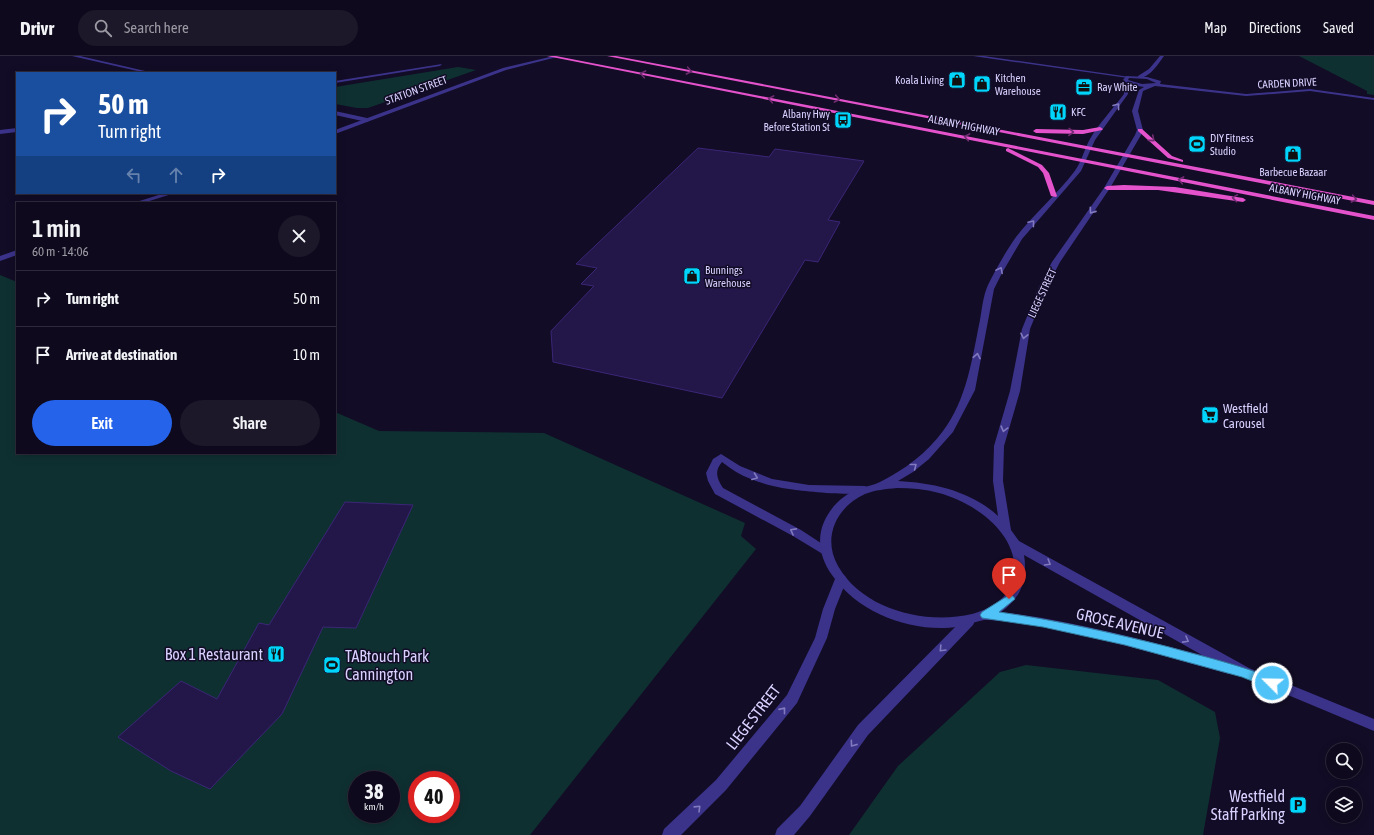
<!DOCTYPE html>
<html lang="en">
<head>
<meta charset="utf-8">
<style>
	body { margin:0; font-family:"Asap Condensed",sans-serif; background:#1c1729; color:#f1f3f6; height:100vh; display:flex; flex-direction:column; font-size:15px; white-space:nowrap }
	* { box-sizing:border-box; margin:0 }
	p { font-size:13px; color:#9b9aa3 }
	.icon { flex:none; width:22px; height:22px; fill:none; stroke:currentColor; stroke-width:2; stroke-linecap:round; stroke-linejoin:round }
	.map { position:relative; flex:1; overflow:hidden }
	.side { position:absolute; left:16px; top:146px; width:320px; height:252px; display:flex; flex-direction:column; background:#0e091c; border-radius:0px; box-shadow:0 2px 10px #0003,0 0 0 1px #2e2a3b }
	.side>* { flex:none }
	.guide { position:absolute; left:16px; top:16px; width:320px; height:122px; border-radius:0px; box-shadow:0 2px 10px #0003,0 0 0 1px #2e2a3b; background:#1a4fa0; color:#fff; overflow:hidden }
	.tools { position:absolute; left:1326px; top:687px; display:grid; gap:8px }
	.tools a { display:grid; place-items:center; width:36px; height:36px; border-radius:50%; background:#0e091c; box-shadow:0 2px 10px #0003,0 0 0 1px #2e2a3b; font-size:20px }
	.speed { position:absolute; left:348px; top:715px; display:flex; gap:8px; font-size:20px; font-weight:700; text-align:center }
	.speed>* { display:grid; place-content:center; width:52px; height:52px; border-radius:50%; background:#0e091c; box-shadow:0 2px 10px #0003,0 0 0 1px #2e2a3b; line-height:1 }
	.speed small { font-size:10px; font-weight:400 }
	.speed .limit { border:6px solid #d22; background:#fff; color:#111 }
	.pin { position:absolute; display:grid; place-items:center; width:34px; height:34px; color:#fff; margin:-41px -17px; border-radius:50% 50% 50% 0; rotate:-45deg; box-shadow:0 0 4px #0007 }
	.pin .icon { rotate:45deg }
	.me { position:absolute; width:44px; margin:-22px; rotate:293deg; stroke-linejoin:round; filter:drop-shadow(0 0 3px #0008) }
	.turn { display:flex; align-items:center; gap:14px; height:84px; padding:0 16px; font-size:18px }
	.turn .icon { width:52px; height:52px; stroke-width:2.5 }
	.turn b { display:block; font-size:28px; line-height:34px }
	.lanes { display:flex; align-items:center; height:38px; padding:0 16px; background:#0003; justify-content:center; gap:20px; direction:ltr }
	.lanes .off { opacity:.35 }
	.round { display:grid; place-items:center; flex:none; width:42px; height:42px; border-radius:21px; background:#1c1729 }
	.headline { display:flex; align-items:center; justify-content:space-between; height:68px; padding:0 16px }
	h1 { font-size:24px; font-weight:600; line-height:30px }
	.button { display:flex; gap:8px; margin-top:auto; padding:8px 16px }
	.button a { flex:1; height:46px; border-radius:24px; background:#2563eb; color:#fff; font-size:16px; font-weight:600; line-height:46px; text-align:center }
	.button a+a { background:#1c1729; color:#f1f3f6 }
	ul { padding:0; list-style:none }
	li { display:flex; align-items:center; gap:12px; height:56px; padding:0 16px; border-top:1px solid #2e2a3b }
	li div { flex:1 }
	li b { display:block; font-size:15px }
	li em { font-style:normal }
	header { display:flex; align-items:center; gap:24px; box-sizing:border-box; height:56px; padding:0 20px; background:#0e091c; border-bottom:1px solid #2e2a3b }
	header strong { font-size:19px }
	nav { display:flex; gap:22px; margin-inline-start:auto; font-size:14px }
	.search { width:280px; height:36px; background:#1c1729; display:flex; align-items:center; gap:10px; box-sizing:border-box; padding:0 14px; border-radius:22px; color:#9b9aa3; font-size:15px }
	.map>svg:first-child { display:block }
	.green { fill:#0f3031; fill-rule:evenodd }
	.building { fill:#231649; stroke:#3b2677 }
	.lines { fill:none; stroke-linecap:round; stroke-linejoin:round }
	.minor { fill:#3b338a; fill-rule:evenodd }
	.tertiary { fill:#3b338a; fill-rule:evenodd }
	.trunk { fill:#e452cc; fill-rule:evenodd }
	.oneway { stroke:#702c71 }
	.oneway2 { stroke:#827abf }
	.route { fill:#4fc3f7; stroke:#337fa1 }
	.labels { text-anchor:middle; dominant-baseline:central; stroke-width:3; stroke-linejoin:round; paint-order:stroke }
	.far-poi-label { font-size:11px; fill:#d9d1ff; stroke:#120c26; text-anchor:start }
	.far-street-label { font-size:11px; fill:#d9d1ff; stroke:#120c26 }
	.poi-label { font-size:13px; fill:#d9d1ff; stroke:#120c26; text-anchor:start }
	.near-street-label { font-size:16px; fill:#d9d1ff; stroke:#120c26 }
	.near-poi-label { font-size:16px; fill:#d9d1ff; stroke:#120c26; text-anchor:end }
</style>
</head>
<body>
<header>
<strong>Drivr</strong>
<div class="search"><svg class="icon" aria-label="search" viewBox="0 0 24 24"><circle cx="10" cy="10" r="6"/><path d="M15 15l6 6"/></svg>Search here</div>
<nav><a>Map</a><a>Directions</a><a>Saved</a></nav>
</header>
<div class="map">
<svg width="1374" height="779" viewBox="0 0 1374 779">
	<rect width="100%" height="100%" fill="#120c26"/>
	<path class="green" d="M 1299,0 L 1374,0 L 1374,39 L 1367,38 L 1367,35 Z
		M 458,11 L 476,14 L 368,52 L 357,52 L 335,48 L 335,31 Z
		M 0,219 L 17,226 L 17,397 L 335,397 L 335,356 L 379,375 L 544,377 L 745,467 L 741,480 L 756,493 L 530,779 L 0,779 ZM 357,724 L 391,724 L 391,758 L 357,758 ZM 417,724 L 451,724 L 451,758 L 417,758 Z
		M 1026,609 L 1158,624 L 1215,656 L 1220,682 L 1203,779 L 849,779 L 898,710 L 1000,616 Z"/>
	<path class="building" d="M 698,92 L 769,101 L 775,93 L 864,105 L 828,164 L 840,166 L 818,206 L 805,204 L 722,342 L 553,306 L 551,275 L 594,230 L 581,228 L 597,212 L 576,208 Z
		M 345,446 L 413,449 L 356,572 L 323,571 L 282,658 L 210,733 L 171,715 L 118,681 L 181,625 L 217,643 L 259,567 L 269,569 Z"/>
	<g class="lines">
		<path class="minor" d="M 72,0 L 80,0 L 154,17 L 146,17 Z
			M 973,0 L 984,0 L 1130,21 L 1128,22 Z
			M 1160,0 L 1164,0 C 1158,8 1150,22 1138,22 L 1138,20 L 1149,13 Z
			M 335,55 L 367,62 L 370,64 L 367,66 L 335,59 Z
			M 721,398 L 740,410 L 772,423 L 809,429 L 865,430 L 870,434 C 865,442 801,435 789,433 C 776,431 763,428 751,423 C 740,419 731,413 722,406 C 714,415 717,423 723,432 L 801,474 L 830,493 L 832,496 L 830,499 L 826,500 L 793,480 L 715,438 L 708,425 L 706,417 L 713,403 Z
			M 841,518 L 845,520 L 847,523 L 835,553 L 827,582 L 797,647 L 726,734 L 681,779 L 662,779 L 664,773 L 716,724 L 787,639 L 815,582 L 823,553 L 835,523 L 837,520 Z
			M 969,560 L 973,561 L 975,565 L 973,569 L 868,679 L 810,760 L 794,779 L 775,779 L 777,773 L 800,750 L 858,669 L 965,561 Z"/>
		<path class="tertiary" d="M 554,0 L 557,1 L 506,14 L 335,78 L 335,74 L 503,12 Z
			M 442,8 L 440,10 L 335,27 L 335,25 Z
			M 1126,20 L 1147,21 L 1161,25 L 1160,28 L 1246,38 L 1310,33 L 1374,42 L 1374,44 L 1310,35 L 1246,40 L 1155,30 L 1143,35 L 1138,55 L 1143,74 L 1141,79 L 1110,132 L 1060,206 L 1047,231 L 1030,273 L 1020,335 L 1004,390 L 1003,425 L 1011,474 L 1019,485 L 1249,612 L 1374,663 L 1374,675 L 1233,616 L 1229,618 C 1168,601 1107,583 1045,571 C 1033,569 994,563 984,564 C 970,567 958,572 944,572 C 902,573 856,554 832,519 C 821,504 816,484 824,466 C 831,450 844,438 860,432 C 867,430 874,429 880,426 C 904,414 927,397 943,375 C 967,343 972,303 980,264 C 982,253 983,240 988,229 C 996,213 1006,195 1016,181 C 1034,158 1057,138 1074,116 C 1082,106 1084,93 1090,83 C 1099,67 1113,53 1124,38 L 1124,32 L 1127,27 L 1123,24 ZM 1129,22 L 1147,23 L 1156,27 L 1142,28 L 1128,24 ZM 1131,29 L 1144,31 L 1139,34 L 1132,55 L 1137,74 L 1135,79 L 1104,132 L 1052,206 L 1039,231 L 1022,273 L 1010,335 L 994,390 L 993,425 L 998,460 C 971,435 934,427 898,425 L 913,416 L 929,403 L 953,376 L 975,334 L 994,233 L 1002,217 L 1022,183 L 1081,115 L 1095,84 L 1128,38 L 1128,32 ZM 897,432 C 911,432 925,433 939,437 C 977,447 1026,483 1012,528 C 1006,544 987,554 972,558 C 926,569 863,554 838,510 C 822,482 836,451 865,438 C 875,434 886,433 897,432 ZM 1024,499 L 1202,599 C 1136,582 1070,564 1001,556 C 1021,542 1028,523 1024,499 Z
			M 17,72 L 17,76 L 0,78 L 0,74 Z
			M 165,137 L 175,137 L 143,147 L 133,147 Z
			M 17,194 L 17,199 L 0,205 L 0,200 Z"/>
		<path class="trunk" d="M 547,0 L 556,0 L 1374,160 L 1374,164 Z
			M 607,0 L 616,0 L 1374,145 L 1374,149 Z
			M 1100,71 L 1103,73 L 1102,74 L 1083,78 L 1036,77 L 1033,75 L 1036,73 L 1083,74 Z
			M 1138,73 L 1142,73 L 1172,100 L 1183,104 L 1183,106 L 1168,102 L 1138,75 Z
			M 1008,92 L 1042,109 L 1049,117 L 1057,140 L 1056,141 L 1051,140 L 1043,117 L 1038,111 L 1006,95 L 1006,93 Z
			M 1124,129 L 1175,131 L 1243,142 L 1246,144 L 1243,146 L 1158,134 L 1107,134 L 1104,132 L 1107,130 Z"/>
	</g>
	<defs><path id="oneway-chevron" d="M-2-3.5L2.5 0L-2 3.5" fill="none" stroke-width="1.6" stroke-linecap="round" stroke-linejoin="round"/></defs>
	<g class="oneway">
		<use href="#oneway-chevron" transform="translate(689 15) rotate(11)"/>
		<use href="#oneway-chevron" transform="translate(643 18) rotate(-169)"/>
		<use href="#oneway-chevron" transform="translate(771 43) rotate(-169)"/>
		<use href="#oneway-chevron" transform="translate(837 43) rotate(11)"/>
		<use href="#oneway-chevron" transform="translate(1071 76) rotate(2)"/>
		<use href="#oneway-chevron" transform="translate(967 81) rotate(-169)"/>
		<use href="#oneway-chevron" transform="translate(1152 83) rotate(40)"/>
		<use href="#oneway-chevron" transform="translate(1181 124) rotate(-169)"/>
		<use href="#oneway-chevron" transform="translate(1235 142) rotate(-172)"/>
		<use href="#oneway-chevron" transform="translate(1354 143) rotate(11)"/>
	</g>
	<g class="oneway2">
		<use href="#oneway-chevron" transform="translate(1117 50) rotate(-53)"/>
		<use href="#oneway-chevron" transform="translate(1092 155) rotate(125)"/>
		<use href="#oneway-chevron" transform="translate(1032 167) rotate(-50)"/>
		<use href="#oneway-chevron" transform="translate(1000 214) rotate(-62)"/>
		<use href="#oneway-chevron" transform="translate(1024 280) rotate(102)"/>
		<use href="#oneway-chevron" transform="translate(977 300) rotate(-79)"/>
		<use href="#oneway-chevron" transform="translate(1004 373) rotate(105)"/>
		<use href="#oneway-chevron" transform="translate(914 410) rotate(-38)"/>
		<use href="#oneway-chevron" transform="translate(755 421) rotate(21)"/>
		<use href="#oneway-chevron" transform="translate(793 475) rotate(-152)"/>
		<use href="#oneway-chevron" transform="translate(1048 507) rotate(31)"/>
		<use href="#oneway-chevron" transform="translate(1186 584) rotate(29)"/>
		<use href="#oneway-chevron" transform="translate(942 593) rotate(134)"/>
		<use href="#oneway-chevron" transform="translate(783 654) rotate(-51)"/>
		<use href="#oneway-chevron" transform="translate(853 688) rotate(126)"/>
		<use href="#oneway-chevron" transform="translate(698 752) rotate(-44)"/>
	</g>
	<path class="route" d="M 1009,539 L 1013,540 L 1015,543 L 999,556 C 1056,564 1113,577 1169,591 C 1205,601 1241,609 1277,624 L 1278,627 L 1277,631 L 1272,633 L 1242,621 L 1125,589 L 1043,571 L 982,562 L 980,559 L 982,556 Z"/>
	<defs>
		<symbol id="shop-square" viewBox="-11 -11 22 22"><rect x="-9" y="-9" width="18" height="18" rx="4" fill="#00d5fc" stroke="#120c26"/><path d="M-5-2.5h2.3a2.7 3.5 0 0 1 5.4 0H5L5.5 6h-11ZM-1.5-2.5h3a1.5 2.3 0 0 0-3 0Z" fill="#111"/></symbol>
		<symbol id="office-square" viewBox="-11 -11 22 22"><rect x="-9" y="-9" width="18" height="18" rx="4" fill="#00d5fc" stroke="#120c26"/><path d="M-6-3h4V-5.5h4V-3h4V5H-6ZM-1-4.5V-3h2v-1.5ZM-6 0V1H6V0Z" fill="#111"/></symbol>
		<symbol id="restaurant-square" viewBox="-11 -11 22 22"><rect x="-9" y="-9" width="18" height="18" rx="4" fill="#00d5fc" stroke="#120c26"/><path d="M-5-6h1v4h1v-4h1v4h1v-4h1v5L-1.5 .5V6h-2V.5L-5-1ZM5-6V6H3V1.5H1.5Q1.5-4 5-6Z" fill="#111"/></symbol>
		<symbol id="bus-square" viewBox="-11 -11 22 22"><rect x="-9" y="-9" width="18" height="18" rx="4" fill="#00d5fc" stroke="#120c26"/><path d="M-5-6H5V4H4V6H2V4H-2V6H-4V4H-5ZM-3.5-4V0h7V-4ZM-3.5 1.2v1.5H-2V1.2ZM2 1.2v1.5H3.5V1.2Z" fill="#111"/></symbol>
		<symbol id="stadium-square" viewBox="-11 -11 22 22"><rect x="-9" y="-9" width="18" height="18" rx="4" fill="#00d5fc" stroke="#120c26"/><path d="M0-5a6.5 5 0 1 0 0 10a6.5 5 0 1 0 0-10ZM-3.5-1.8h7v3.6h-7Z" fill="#111"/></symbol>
		<symbol id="supermarket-square" viewBox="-11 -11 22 22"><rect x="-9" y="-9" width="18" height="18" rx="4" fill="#00d5fc" stroke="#120c26"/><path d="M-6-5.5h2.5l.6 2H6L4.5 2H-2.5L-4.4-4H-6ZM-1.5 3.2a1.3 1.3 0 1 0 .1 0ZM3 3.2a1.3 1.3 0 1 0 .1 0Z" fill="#111"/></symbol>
		<symbol id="parking-square" viewBox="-11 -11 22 22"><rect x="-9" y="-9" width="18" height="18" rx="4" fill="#00d5fc" stroke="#120c26"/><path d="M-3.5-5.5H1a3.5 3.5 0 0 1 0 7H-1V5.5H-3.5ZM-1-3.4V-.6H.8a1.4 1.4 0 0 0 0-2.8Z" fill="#111"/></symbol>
	</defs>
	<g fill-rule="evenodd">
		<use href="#shop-square" x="947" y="14" width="20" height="20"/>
		<use href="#shop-square" x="972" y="18" width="20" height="20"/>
		<use href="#office-square" x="1074" y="21" width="20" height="20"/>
		<use href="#restaurant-square" x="1048" y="46" width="20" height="20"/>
		<use href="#bus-square" x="833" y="54" width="20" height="20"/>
		<use href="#stadium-square" x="1187" y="78" width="20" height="20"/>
		<use href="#shop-square" x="1283" y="88" width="20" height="20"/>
		<use href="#shop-square" x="682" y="210" width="20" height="20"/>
		<use href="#supermarket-square" x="1200" y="349" width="20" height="20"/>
		<use href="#restaurant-square" x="266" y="588" width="20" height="20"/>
		<use href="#stadium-square" x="322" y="599" width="20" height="20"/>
		<use href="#parking-square" x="1288" y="739" width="20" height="20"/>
	</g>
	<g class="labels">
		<g class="far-poi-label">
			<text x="995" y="22">Kitchen<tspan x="995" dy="13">Warehouse</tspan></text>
			<text x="944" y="24" text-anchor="end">Koala Living</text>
			<text x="1097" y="31">Ray White</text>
			<text x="1071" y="56">KFC</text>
			<text x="830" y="58" text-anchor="end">Albany Hwy<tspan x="830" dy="13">Before Station St</tspan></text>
			<text x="1210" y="82">DIY Fitness<tspan x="1210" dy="13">Studio</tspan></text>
			<text x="1293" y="116" text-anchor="middle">Barbecue Bazaar</text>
			<text x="705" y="214">Bunnings<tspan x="705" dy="13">Warehouse</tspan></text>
		</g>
		<g class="far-street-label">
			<text transform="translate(1287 27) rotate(-3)">CARDEN DRIVE</text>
			<text transform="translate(416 34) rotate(-20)">STATION STREET</text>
			<text transform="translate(964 69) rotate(11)">ALBANY HIGHWAY</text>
			<text transform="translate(1305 138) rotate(11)">ALBANY HIGHWAY</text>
			<text transform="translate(1042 237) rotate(-65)">LIEGE STREET</text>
		</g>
		<g class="poi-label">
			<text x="1223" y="352">Westfield<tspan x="1223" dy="15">Carousel</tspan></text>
		</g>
		<g class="near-street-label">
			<text transform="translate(1120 567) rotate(13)">GROSE AVENUE</text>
			<text transform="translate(753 661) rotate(-52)">LIEGE STREET</text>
		</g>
		<g class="near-poi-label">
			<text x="263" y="598">Box 1 Restaurant</text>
			<text x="345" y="600" text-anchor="start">TABtouch Park<tspan x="345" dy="18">Cannington</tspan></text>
			<text x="1285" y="740">Westfield<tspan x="1285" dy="18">Staff Parking</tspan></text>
		</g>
	</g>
</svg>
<div class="tools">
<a><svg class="icon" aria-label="search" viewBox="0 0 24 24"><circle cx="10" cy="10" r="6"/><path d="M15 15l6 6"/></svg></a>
<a><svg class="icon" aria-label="layers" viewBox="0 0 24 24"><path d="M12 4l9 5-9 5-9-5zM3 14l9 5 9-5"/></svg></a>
</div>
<div class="speed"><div>38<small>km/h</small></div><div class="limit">40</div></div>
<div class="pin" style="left:1009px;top:543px;background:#d93025"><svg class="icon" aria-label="arrive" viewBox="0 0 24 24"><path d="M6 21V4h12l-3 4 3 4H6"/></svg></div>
<svg class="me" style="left:1272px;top:627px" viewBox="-20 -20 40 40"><circle r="17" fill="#4fc3f7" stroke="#fff" stroke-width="3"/><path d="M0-11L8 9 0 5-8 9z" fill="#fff"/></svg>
<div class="guide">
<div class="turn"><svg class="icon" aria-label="right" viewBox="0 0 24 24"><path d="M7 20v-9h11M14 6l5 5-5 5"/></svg><div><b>50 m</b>Turn right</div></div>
<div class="lanes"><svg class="icon off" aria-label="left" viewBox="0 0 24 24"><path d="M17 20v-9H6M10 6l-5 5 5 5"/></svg><svg class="icon off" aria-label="ahead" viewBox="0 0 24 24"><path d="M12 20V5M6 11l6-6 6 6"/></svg><svg class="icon" aria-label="right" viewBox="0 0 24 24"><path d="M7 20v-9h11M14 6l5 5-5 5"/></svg></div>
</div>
<section class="side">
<div class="headline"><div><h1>1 min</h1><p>60 m · 14:06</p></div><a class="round"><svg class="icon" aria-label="close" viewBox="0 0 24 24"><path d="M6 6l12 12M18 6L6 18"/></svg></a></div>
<ul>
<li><svg class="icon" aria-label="right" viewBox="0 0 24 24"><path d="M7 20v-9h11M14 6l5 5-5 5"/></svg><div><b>Turn right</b></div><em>50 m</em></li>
<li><svg class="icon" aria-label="arrive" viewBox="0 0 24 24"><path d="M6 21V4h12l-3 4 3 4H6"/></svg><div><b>Arrive at destination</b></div><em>10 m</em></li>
</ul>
<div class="button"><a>Exit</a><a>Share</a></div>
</section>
</div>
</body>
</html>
